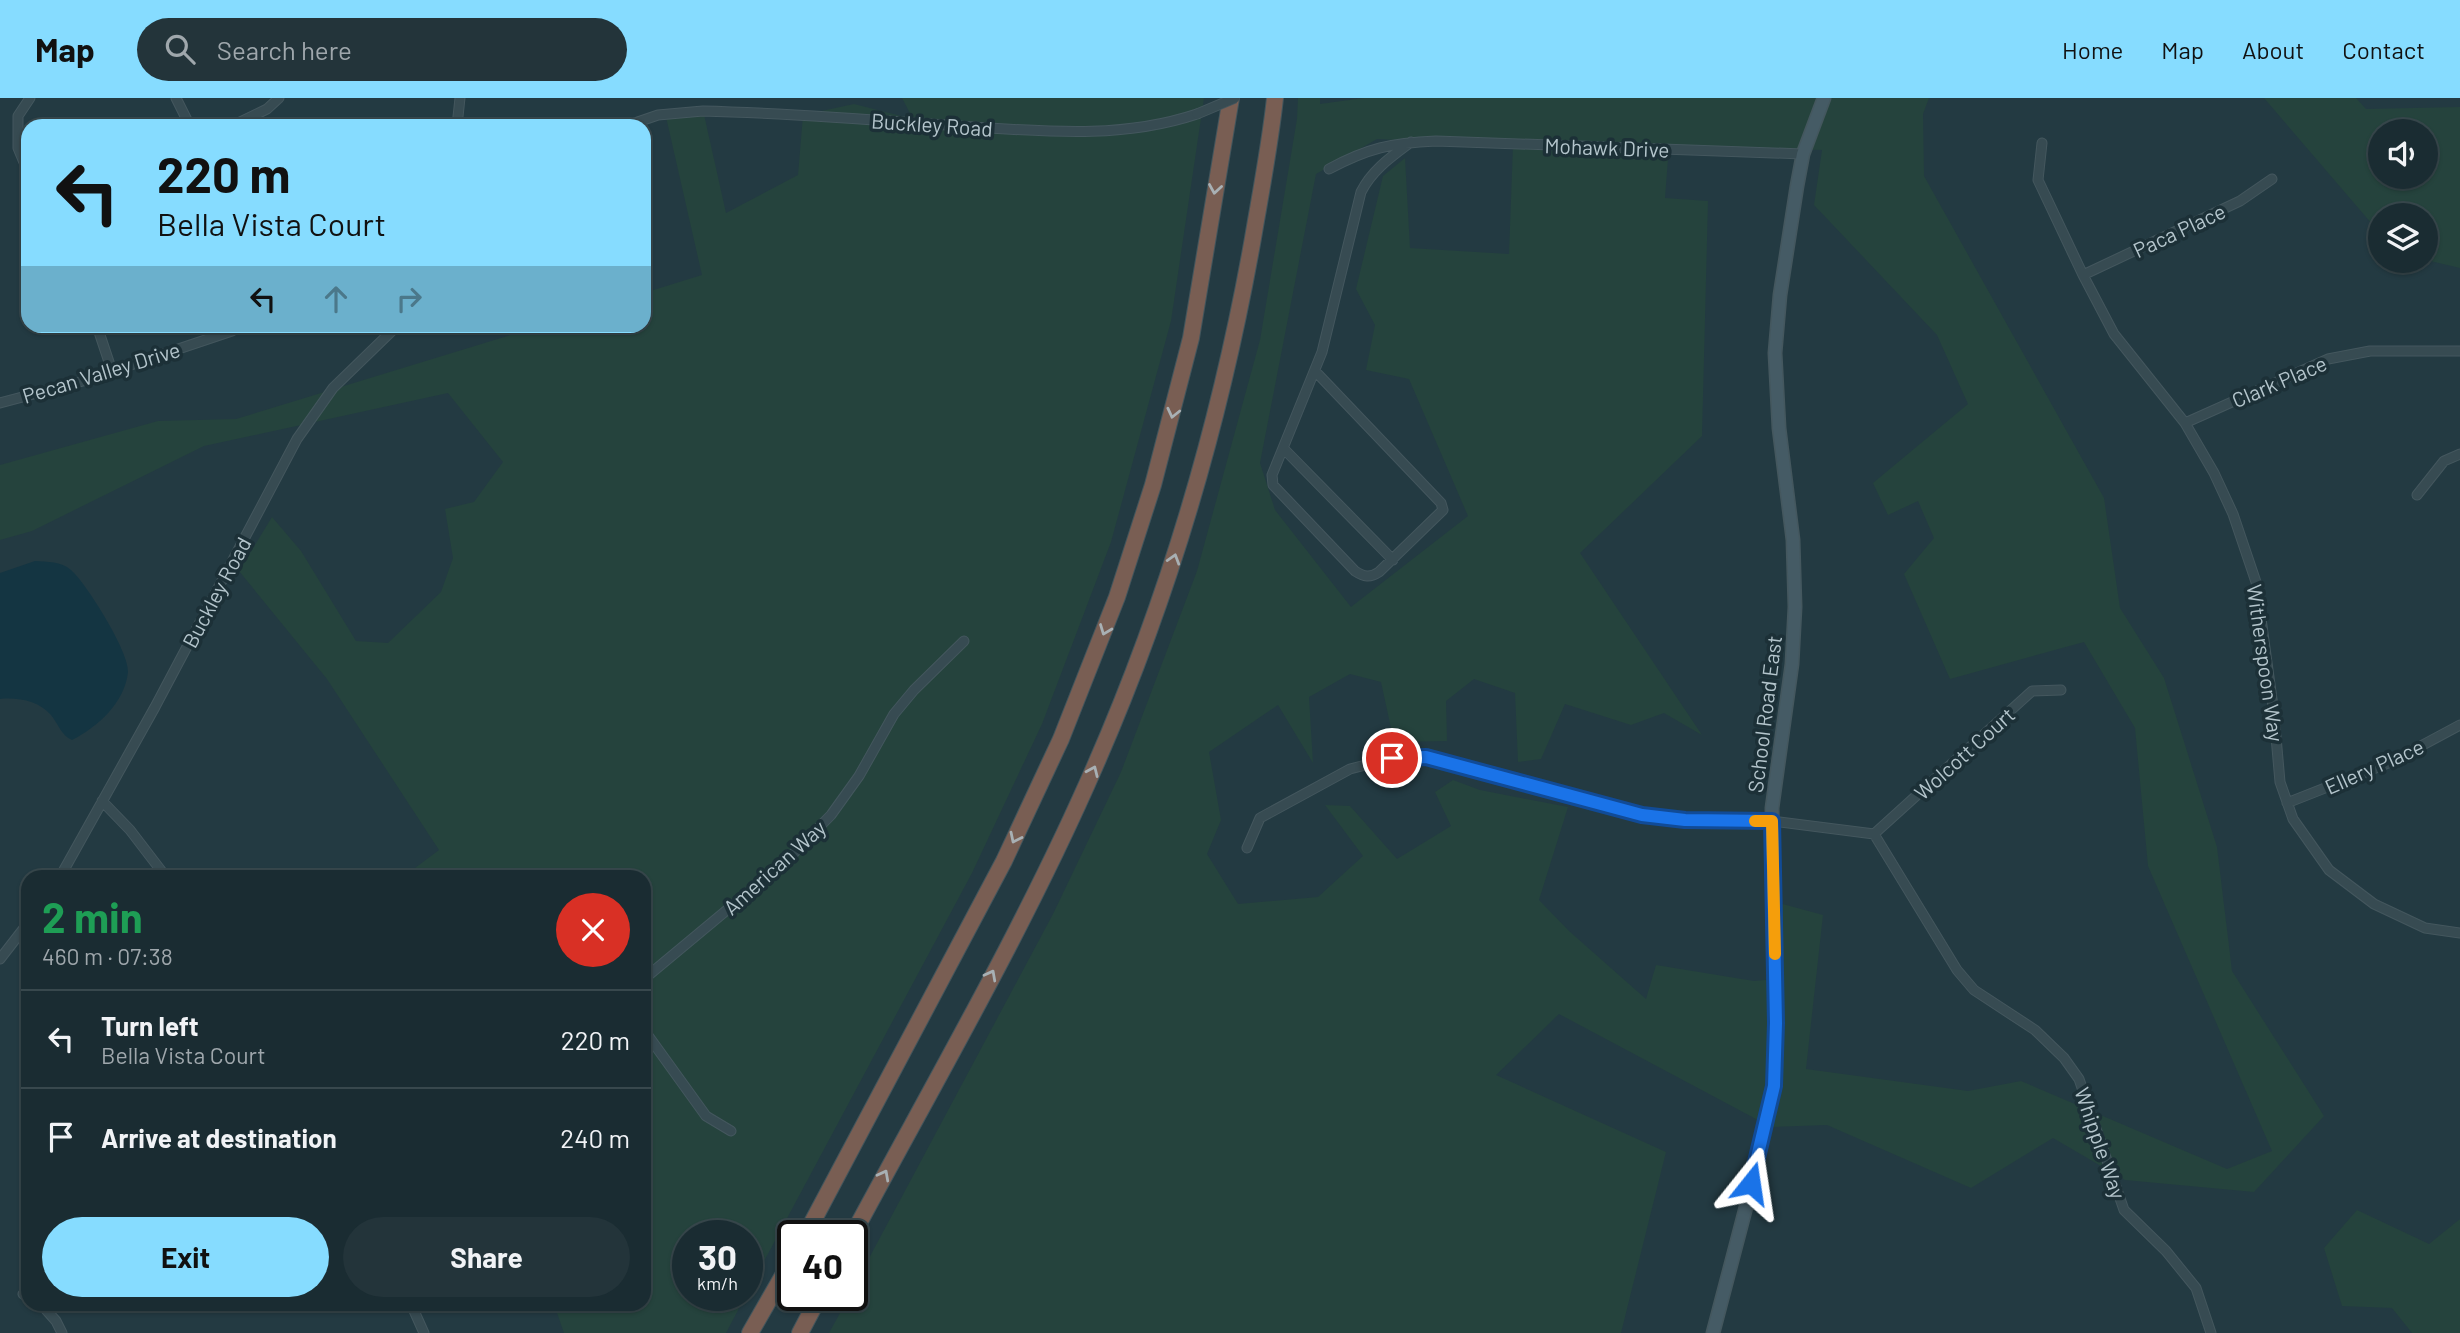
<!DOCTYPE html>
<html lang="en">
<head>
<meta charset="utf-8">
<style>
	body { margin:0; font-family:Barlow,sans-serif; background:#23343a; color:#f1f3f6; height:100vh; display:flex; flex-direction:column; font-size:26px; white-space:nowrap }
	* { box-sizing:border-box; margin:0 }
	p { font-size:23px; color:#9fa7ac }
	.icon { flex:none; width:38px; height:38px; fill:none; stroke:currentColor; stroke-width:2; stroke-linecap:round; stroke-linejoin:round }
	.map { position:relative; flex:1; overflow:hidden }
	.details { position:absolute; left:21px; top:772px; width:630px; height:441px; display:flex; flex-direction:column; background:#1a2c32; border-radius:21px; box-shadow:0 2px 5px #0004,0 0 0 2px #38484d }
	.details>* { flex:none }
	.top-card { position:absolute; left:21px; top:21px; width:630px; height:214px; border-radius:21px; box-shadow:0 2px 5px #0004,0 0 0 2px #38484d; background:#86dcff; color:#111; overflow:hidden }
	.controls { position:absolute; left:2368px; top:21px; display:grid; gap:14px }
	.controls a { display:grid; place-items:center; width:70px; height:70px; border-radius:50%; background:#1a2c32; box-shadow:0 2px 5px #0004,0 0 0 2px #38484d; font-size:35px }
	.speed { position:absolute; left:672px; top:1122px; display:flex; gap:14px; font-size:35px; font-weight:700; text-align:center }
	.speed>* { display:grid; place-content:center; width:91px; height:91px; border-radius:50%; background:#1a2c32; box-shadow:0 2px 5px #0004,0 0 0 2px #38484d; line-height:1 }
	.speed small { font-size:18px; font-weight:400 }
	.speed .limit { border:4px solid #111; border-radius:10px; background:#fff; color:#111 }
	.pin { position:absolute; display:grid; place-items:center; width:60px; height:60px; color:#fff; margin:-30px; border:4px solid #fff; border-radius:50%; box-shadow:0 2px 7px #0007 }
	.me { position:absolute; width:77px; margin:-38px; rotate:15deg; stroke-linejoin:round; filter:drop-shadow(0 0 5px #0008) }
	.turn { display:flex; align-items:center; gap:24px; height:147px; padding:0 21px; font-size:32px }
	.turn .icon { width:91px; height:91px; stroke-width:2.5 }
	.turn b { display:block; font-size:49px; line-height:60px }
	.lanes { display:flex; align-items:center; height:66px; padding:0 21px; background:#0003; justify-content:center; gap:35px; direction:ltr }
	.lanes .off { opacity:.35 }
	.round { display:grid; place-items:center; flex:none; width:74px; height:74px; border-radius:37px; background:#23343a }
	.overview { display:flex; align-items:center; justify-content:space-between; height:119px; padding:0 21px }
	h1 { font-size:42px; font-weight:700; line-height:52px; color:#1e9e55 }
	.primary-button { display:flex; gap:14px; margin-top:auto; padding:14px 21px }
	.primary-button a { flex:1; height:80px; border-radius:42px; background:#86dcff; color:#111; font-size:28px; font-weight:700; line-height:80px; text-align:center }
	.primary-button a+a { background:#23343a; color:#f1f3f6 }
	ul { padding:0; list-style:none }
	li { display:flex; align-items:center; gap:21px; height:98px; padding:0 21px; border-top:2px solid #38484d }
	li div { flex:1 }
	li b { display:block; font-size:26px }
	li em { font-style:normal }
	header { display:flex; align-items:center; gap:42px; box-sizing:border-box; height:98px; padding:0 35px; background:#86dcff; color:#111 }
	header strong { font-size:33px }
	nav { display:flex; gap:38px; margin-inline-start:auto; font-size:24px }
	.search { width:490px; height:63px; background:#23343a; display:flex; align-items:center; gap:18px; box-sizing:border-box; padding:0 24px; border-radius:38px; color:#9fa7ac; font-size:26px }
	.map>svg:first-child { display:block }
	.green { fill:#25433d; fill-rule:evenodd }
	.water { fill:#143542 }
	.lines { fill:none; stroke-linecap:round; stroke-linejoin:round }
	.street-casing { stroke:#44575e; stroke-width:11 }
	.secondary-casing { stroke:#44575e; stroke-width:15 }
	.highway-casing { stroke:#42555c; stroke-width:18 }
	.street { stroke:#374b52; stroke-width:9 }
	.secondary { stroke:#455b65; stroke-width:12 }
	.highway { stroke:#795e53; stroke-width:16 }
	.street-bridge-casing { stroke:#44575e; stroke-width:11; stroke-linecap:butt }
	.street-bridge { stroke:#374b52; stroke-width:9 }
	.oneway { stroke:#a8b0b4 }
	.route-casing { stroke:#114b97; stroke-width:18 }
	.route { stroke:#1a73e8; stroke-width:12 }
	.slow { stroke:#f59e0b; stroke-width:12 }
	.labels { text-anchor:middle; dominant-baseline:central; stroke-width:7; stroke-linejoin:round; paint-order:stroke }
	.street-label { font-size:21px; fill:#b4c5cc; stroke:#1c3037 }
</style>
</head>
<body>
<header>
<strong>Map</strong>
<div class="search"><svg class="icon" aria-label="search" viewBox="0 0 24 24"><circle cx="10" cy="10" r="6"/><path d="M15 15l6 6"/></svg>Search here</div>
<nav><a>Home</a><a>Map</a><a>About</a><a>Contact</a></nav>
</header>
<div class="map">
<svg width="2460" height="1235" viewBox="0 0 2460 1235">
	<rect width="100%" height="100%" fill="#233a42"/>
	<path class="green" d="M 902,0 L 1204,0 L 1171,223 L 1111,444 L 1042,626 L 972,775 L 747,1195 L 747,1138 L 688,1138 L 688,1197 L 746,1197 L 726,1235 L 564,1235 L 554,1206 L 644,1206 L 644,779 L 403,779 L 439,752 L 327,581 L 239,473 L 272,419 L 301,453 L 356,543 L 388,545 L 441,494 L 453,460 L 445,411 L 474,404 L 503,364 L 448,295 L 204,348 L 32,433 L 0,442 L 0,367 L 158,323 L 236,321 L 540,228 L 644,228 L 644,195 L 702,177 L 666,19 L 703,12 L 726,115 L 798,77 L 803,17 L 854,6 L 913,21 Z
		M 1298,0 L 1320,0 L 1320,6 L 1364,0 L 1929,0 L 1923,16 L 1924,78 L 2104,400 L 2120,510 L 2164,580 L 2217,749 L 2232,873 L 2324,1018 L 2254,1094 L 2125,1082 L 2053,1040 L 1971,1090 L 1827,1027 L 1771,1029 L 1559,916 L 1496,977 L 1666,1054 L 1621,1235 L 829,1235 L 850,1197 L 852,1197 L 852,1192 L 1053,816 L 1121,674 L 1197,473 L 1260,242 L 1297,21 ZM 1377,41 L 1513,47 L 1509,156 L 1410,150 L 1405,60 L 1383,78 L 1356,191 L 1375,227 L 1366,272 L 1409,281 L 1468,418 L 1351,509 L 1275,412 L 1260,365 L 1316,76 ZM 1669,48 L 1822,52 L 1814,107 L 1937,237 L 1968,306 L 1873,385 L 1888,417 L 1918,403 L 1934,440 L 1904,476 L 1950,581 L 2084,544 L 2135,630 L 2148,768 L 2272,1053 L 2227,1071 L 2021,983 L 1968,993 L 1806,971 L 1823,817 L 1775,804 L 1777,881 L 1754,883 L 1656,867 L 1646,901 L 1569,833 L 1539,802 L 1568,709 L 1480,692 L 1453,682 L 1435,694 L 1451,728 L 1397,761 L 1350,708 L 1325,707 L 1363,758 L 1318,799 L 1238,806 L 1207,756 L 1221,722 L 1209,654 L 1278,607 L 1313,665 L 1309,599 L 1350,576 L 1381,584 L 1394,644 L 1447,643 L 1446,603 L 1474,581 L 1515,595 L 1518,664 L 1541,661 L 1565,606 L 1631,627 L 1664,615 L 1702,637 L 1580,455 L 1702,338 L 1708,103 L 1665,100 Z
		M 2264,0 L 2356,0 L 2366,11 L 2460,9 L 2460,170 L 2426,162 L 2426,117 L 2380,117 L 2380,131 L 2372,126 ZM 2380,33 L 2426,33 L 2426,79 L 2380,79 Z
		M 2357,1112 L 2429,1146 L 2460,1121 L 2460,1235 L 2412,1235 L 2392,1210 L 2342,1208 L 2324,1150 Z"/>
	<path class="water" d="M 35,463 C 47,464 61,463 71,472 C 86,485 130,555 128,574 C 125,604 98,629 72,642 C 61,637 59,627 51,617 C 39,603 18,599 0,601 L 0,475 Z"/>
	<g class="lines">
		<defs>
			<path id="street" d="M 176,0 L 190,28
				M 232,28 L 267,11 L 279,0
				M 457,28 L 460,0
				M 626,28 L 658,17 L 703,13 C 788,15 874,22 959,28 C 1040,33 1119,42 1197,16
				M 2042,45 L 2038,82 L 2083,177 L 2114,236 L 2185,325 L 2214,375 L 2233,416 L 2256,484 L 2274,616 L 2280,684 L 2293,721 L 2329,772 L 2374,806 L 2425,830 L 2460,835
				M 1329,71 C 1368,50 1391,45 1436,43 L 1803,56
				M 28,74 L 18,50 L 18,18 L 30,0
				M 2083,177 L 2240,103 L 2272,81
				M 97,228 L 112,273
				M 0,305 L 83,283 L 232,233 L 241,228
				M 2185,325 L 2328,261 L 2370,253 L 2460,253
				M 1283,350 L 1272,377 L 1273,387 L 1355,473 C 1364,479 1370,480 1379,474 L 1443,412 L 1441,405 L 1315,273
				M 2417,397 L 2444,363 L 2460,356
				M 1393,462 L 1283,350 L 1322,254 L 1361,94 C 1372,72 1391,59 1411,44
				M 102,703 L 130,732 L 166,779
				M 2287,705 L 2391,664 L 2460,627
				M 1874,736 L 1957,872 L 1974,892 L 2035,932 L 2064,960 L 2079,981 L 2124,1112 L 2166,1153 L 2196,1190 L 2211,1235
				M 1874,736 L 2032,593 L 2061,592
				M 1247,750 L 1260,720 L 1350,671 L 1393,660 L 1426,659 L 1642,717 L 1685,722 L 1772,723 L 1874,736
				M 60,779 L 155,609 L 297,341 L 333,290 L 397,228
				M 0,861 L 28,825
				M 644,881 L 787,762 L 831,717 L 859,678 L 894,616 L 914,592 L 964,543
				M 644,932 L 706,1018 L 731,1033
				M 23,1196 L 28,1199
				M 41,1206 L 56,1223 L 62,1235
				M 411,1206 L 424,1235"/>
			<path id="secondary" d="M 1713,1235 L 1751,1090 L 1774,988 L 1776,925 L 1772,710 L 1792,566 L 1795,509 L 1793,442 L 1779,330 L 1775,255 L 1780,197 L 1797,88 L 1803,56 L 1824,0"/>
			<path id="highway" d="M 805,1138 L 1004,763 L 1061,641 L 1117,499 L 1153,387 L 1191,240 L 1231,0
				M 852,1138 C 935,983 1025,829 1095,668 C 1169,499 1221,321 1253,140 C 1261,93 1270,47 1275,0
				M 750,1235 L 793,1160
				M 800,1235 L 820,1197"/>
		</defs>
		<use href="#street" class="street-casing"/>
		<use href="#secondary" class="secondary-casing"/>
		<use href="#highway" class="highway-casing"/>
		<use href="#street" class="street"/>
		<use href="#secondary" class="secondary"/>
		<use href="#highway" class="highway"/>
		<defs>
			<path id="street-bridge" d="M 1197,16 L 1235,0"/>
		</defs>
		<use href="#street-bridge" class="street-bridge-casing"/>
		<use href="#street-bridge" class="street-bridge"/>
	</g>
	<defs><path id="oneway-chevron" d="M-2-3.5L2.5 0L-2 3.5" fill="none" stroke-width="1.6" stroke-linecap="round" stroke-linejoin="round" transform="scale(1.75)"/></defs>
	<g class="oneway">
		<use href="#oneway-chevron" transform="translate(1215 91) rotate(99)"/>
		<use href="#oneway-chevron" transform="translate(1173 315) rotate(103)"/>
		<use href="#oneway-chevron" transform="translate(1174 461) rotate(-73)"/>
		<use href="#oneway-chevron" transform="translate(1105 532) rotate(111)"/>
		<use href="#oneway-chevron" transform="translate(1093 673) rotate(-66)"/>
		<use href="#oneway-chevron" transform="translate(1015 740) rotate(116)"/>
		<use href="#oneway-chevron" transform="translate(991 877) rotate(-62)"/>
		<use href="#oneway-chevron" transform="translate(884 1077) rotate(-62)"/>
	</g>
	<g class="lines">
		<defs>
			<path id="route" d="M 1392,660 L 1426,659 L 1642,717 L 1685,722 L 1772,723 L 1776,925 L 1774,988 L 1751,1085"/>
		</defs>
		<use href="#route" class="route-casing"/>
		<use href="#route" class="route"/>
		<path class="slow" d="M 1755,723 L 1772,723 L 1775,856"/>
	</g>
	<g class="labels">
		<g class="street-label">
			<text transform="translate(932 26) rotate(4)">Buckley Road</text>
			<text transform="translate(1607 49) rotate(2)">Mohawk Drive</text>
			<text transform="translate(2179 132) rotate(-25)">Paca Place</text>
			<text transform="translate(101 274) rotate(-17)">Pecan Valley Drive</text>
			<text transform="translate(2279 283) rotate(-23)">Clark Place</text>
			<text transform="translate(216 494) rotate(-62)">Buckley Road</text>
			<text transform="translate(2266 565) rotate(82)">Witherspoon Way</text>
			<text transform="translate(1764 616) rotate(-83)">School Road East</text>
			<text transform="translate(1964 655) rotate(-42)">Wolcott Court</text>
			<text transform="translate(2374 668) rotate(-24)">Ellery Place</text>
			<text transform="translate(774 769) rotate(-42)">American Way</text>
			<text transform="translate(2101 1045) rotate(71)">Whipple Way</text>
		</g>
	</g>
</svg>
<div class="controls">
<a><svg class="icon" aria-label="sound" viewBox="0 0 24 24"><path d="M4 9h4l5-4v14l-5-4H4zM17 9q2 3 0 6"/></svg></a>
<a><svg class="icon" aria-label="layers" viewBox="0 0 24 24"><path d="M12 4l9 5-9 5-9-5zM3 14l9 5 9-5"/></svg></a>
</div>
<div class="speed"><div>30<small>km/h</small></div><div class="limit">40</div></div>
<div class="pin" style="left:1392px;top:660px;background:#d93025"><svg class="icon" aria-label="arrive" viewBox="0 0 24 24"><path d="M6 21V4h12l-3 4 3 4H6"/></svg></div>
<svg class="me" style="left:1751px;top:1085px" viewBox="-20 -20 40 40"><path d="M0-17L14 15 0 8-14 15z" fill="#1a73e8" stroke="#fff" stroke-width="4"/></svg>
<div class="top-card">
<div class="turn"><svg class="icon" aria-label="left" viewBox="0 0 24 24"><path d="M17 20v-9H6M10 6l-5 5 5 5"/></svg><div><b>220 m</b>Bella Vista Court</div></div>
<div class="lanes"><svg class="icon" aria-label="left" viewBox="0 0 24 24"><path d="M17 20v-9H6M10 6l-5 5 5 5"/></svg><svg class="icon off" aria-label="ahead" viewBox="0 0 24 24"><path d="M12 20V5M6 11l6-6 6 6"/></svg><svg class="icon off" aria-label="right" viewBox="0 0 24 24"><path d="M7 20v-9h11M14 6l5 5-5 5"/></svg></div>
</div>
<section class="details">
<div class="overview"><div><h1>2 min</h1><p>460 m · 07:38</p></div><a class="round" style="background:#d93025;color:#fff"><svg class="icon" aria-label="close" viewBox="0 0 24 24"><path d="M6 6l12 12M18 6L6 18"/></svg></a></div>
<ul>
<li><svg class="icon" aria-label="left" viewBox="0 0 24 24"><path d="M17 20v-9H6M10 6l-5 5 5 5"/></svg><div><b>Turn left</b><p>Bella Vista Court</p></div><em>220 m</em></li>
<li><svg class="icon" aria-label="arrive" viewBox="0 0 24 24"><path d="M6 21V4h12l-3 4 3 4H6"/></svg><div><b>Arrive at destination</b></div><em>240 m</em></li>
</ul>
<div class="primary-button"><a>Exit</a><a>Share</a></div>
</section>
</div>
</body>
</html>
